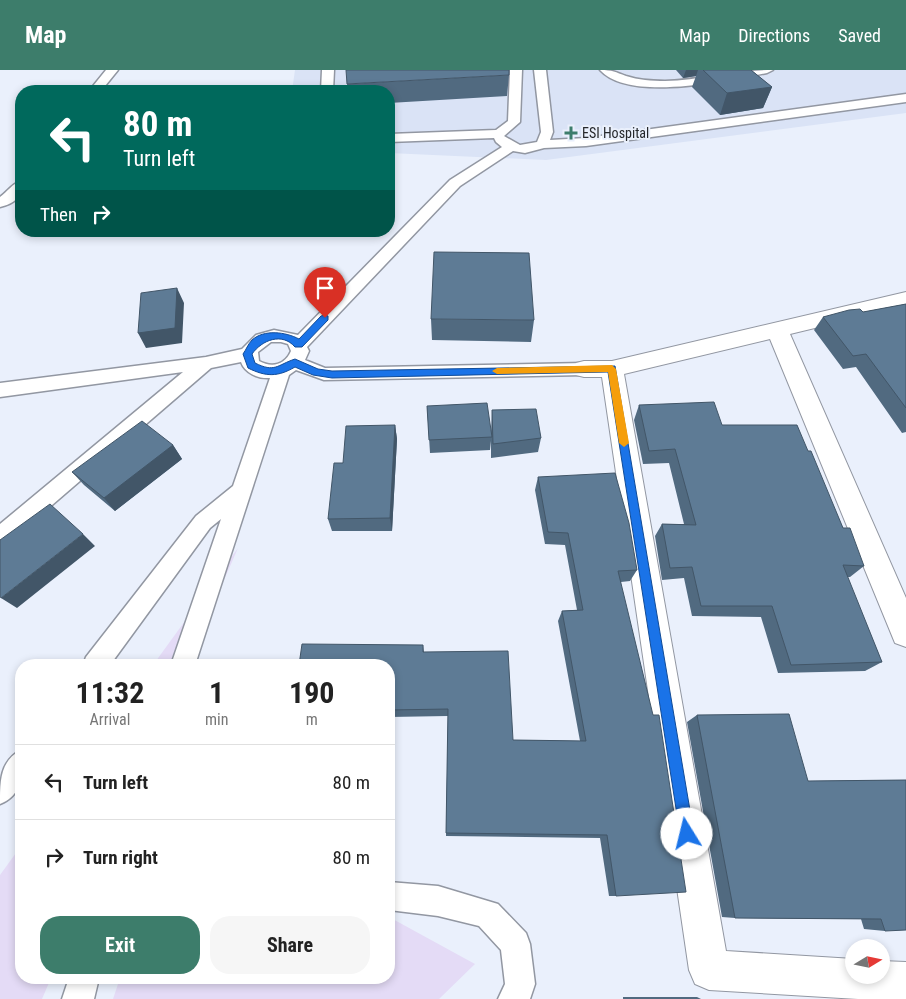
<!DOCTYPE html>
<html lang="en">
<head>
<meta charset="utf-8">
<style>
	body { margin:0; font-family:"Roboto Condensed",sans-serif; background:#f6f6f6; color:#222; height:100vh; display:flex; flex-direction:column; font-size:19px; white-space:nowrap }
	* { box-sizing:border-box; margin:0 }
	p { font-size:16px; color:#767676 }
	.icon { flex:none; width:28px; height:28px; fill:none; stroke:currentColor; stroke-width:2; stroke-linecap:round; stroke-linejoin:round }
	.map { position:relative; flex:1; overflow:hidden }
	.side { position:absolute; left:15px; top:589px; width:380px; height:325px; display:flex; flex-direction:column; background:#fff; border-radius:20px; box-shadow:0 2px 8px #0003 }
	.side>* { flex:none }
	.hud { position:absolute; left:15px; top:15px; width:380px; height:152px; border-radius:20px; box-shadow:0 2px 8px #0003; background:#00695c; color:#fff; overflow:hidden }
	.needle { width:32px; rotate:80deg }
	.fabs { position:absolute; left:845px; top:869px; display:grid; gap:10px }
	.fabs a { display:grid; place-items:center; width:45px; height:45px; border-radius:50%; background:#fff; box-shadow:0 2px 8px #0003; font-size:25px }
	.pin { position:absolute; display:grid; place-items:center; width:42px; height:42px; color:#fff; margin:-51px -21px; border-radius:50% 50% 50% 0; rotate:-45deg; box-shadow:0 0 5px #0007 }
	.pin .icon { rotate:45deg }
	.me { position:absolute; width:55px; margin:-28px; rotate:351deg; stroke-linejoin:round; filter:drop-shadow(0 0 4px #0008) }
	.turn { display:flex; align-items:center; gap:18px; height:105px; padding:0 25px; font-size:22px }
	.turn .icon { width:65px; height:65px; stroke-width:2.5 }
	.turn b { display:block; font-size:35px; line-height:42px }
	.then { display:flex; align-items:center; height:48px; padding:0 25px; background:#0003; gap:10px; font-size:19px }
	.eta { display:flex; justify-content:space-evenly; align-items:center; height:85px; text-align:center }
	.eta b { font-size:30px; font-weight:700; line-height:35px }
	.primary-button { display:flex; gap:10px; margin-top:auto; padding:10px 25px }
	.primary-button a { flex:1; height:58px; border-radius:20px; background:#3d7d6b; color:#fff; font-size:20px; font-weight:700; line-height:58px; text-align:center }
	.primary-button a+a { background:#f6f6f6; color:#222 }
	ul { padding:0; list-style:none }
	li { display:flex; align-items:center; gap:15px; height:75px; padding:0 25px; border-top:1px solid #e0e0e0 }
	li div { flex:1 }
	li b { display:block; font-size:19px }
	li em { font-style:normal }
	header { display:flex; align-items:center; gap:30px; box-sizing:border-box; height:70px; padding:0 25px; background:#3d7d6b; color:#fff }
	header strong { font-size:24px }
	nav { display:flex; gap:28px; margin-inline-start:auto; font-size:18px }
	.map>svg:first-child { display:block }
	.built { fill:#dae3f6 }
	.green { fill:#e4dbf6 }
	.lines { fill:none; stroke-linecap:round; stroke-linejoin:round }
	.lane-casing { stroke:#9297a2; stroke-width:3 }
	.street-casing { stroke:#9297a2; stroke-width:2 }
	.lane { fill:#fff; fill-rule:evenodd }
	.street { fill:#fff; fill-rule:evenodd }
	.wall { fill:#516a80 }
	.shaded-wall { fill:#425668 }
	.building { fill:#5e7b95; stroke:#425668 }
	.route { fill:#1a73e8; stroke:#114b97 }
	.slow { fill:#f59e0b }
	.poi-dot { fill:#3d7d6b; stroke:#eaf0fc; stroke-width:2 }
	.labels { text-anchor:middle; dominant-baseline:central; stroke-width:4; stroke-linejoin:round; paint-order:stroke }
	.far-poi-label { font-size:14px; fill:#26282c; stroke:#eaf0fc; text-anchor:start }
</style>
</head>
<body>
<header>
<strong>Map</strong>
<nav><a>Map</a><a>Directions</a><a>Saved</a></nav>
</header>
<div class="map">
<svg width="906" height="929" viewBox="0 0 906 929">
	<rect width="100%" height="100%" fill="#eaf0fc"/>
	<path class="built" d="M 295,0 L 906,0 L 906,43 L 546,90 L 389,83 L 389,21 L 292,21 Z"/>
	<path class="green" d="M 238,478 L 187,595 L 153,595 Z
		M 21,776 L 21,908 L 51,908 L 42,929 L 0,929 L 0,805 Z
		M 389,847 L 475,894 L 439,929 L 113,929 L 120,908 L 389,908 Z"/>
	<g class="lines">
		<defs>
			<path id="lane" d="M 106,0 L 118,0 L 101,21 L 89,21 Z
				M 322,0 L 334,0 L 333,21 L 321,21 Z
				M 510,0 L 522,0 L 520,52 L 504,66 L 520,75 L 537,72 L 541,62 L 534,0 L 546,0 L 553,62 L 550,70 L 586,68 L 906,24 L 906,32 L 586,76 L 544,78 L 525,83 L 513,81 L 460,116 L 307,277 L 309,281 L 305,290 L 325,298 L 584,293 L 590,295 L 593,299 L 590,303 L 584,305 L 324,310 L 296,300 L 289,305 L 195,595 L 171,595 L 221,449 L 210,458 L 110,595 L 83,595 L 86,587 L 196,446 L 233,416 L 270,308 C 258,309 245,303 241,292 L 211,298 L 8,473 L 0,476 L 0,454 L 183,302 L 0,327 L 0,313 L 206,287 L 242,279 L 256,265 L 274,260 L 298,265 L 450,110 L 502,77 L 496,72 L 494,68 L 389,72 L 389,64 L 496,60 L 508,51 ZM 271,272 L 281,272 L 288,274 L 291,281 C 285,295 272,298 259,291 L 258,282 Z
				M 600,0 C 613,0 615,2 626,6 C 638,10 652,11 665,11 C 701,10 736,0 773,0 L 767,3 C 728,10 630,33 600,0 Z
				M 21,111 C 22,127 16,133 0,137 L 0,127 C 7,122 13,113 21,111 Z
				M 21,680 C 22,702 24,725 0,734 C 0,711 0,691 21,680 Z
				M 389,812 L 438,816 L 498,834 L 526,863 L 530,874 L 535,914 L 530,929 L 498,929 L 505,914 L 501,880 L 479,856 L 438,846 L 389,840 Z
				M 69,908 L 99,908 L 94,929 L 62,929 Z"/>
			<path id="street" d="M 906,222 L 906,236 L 790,264 L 906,528 L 906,577 L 895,573 L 770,269 L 624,304 L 726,881 L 854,889 L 854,905 L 881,905 L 881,891 L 906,892 L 906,929 L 858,929 L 709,920 L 695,914 L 689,900 L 602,307 L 584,307 L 576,305 L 573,299 L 576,293 L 584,291 L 612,291 Z"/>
		</defs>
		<use href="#lane" class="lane-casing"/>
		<use href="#street" class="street-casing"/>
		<use href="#lane" class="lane"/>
		<use href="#street" class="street"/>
	</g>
	<path class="wall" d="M 676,0 L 751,0 L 772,17 L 763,38 L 720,45 L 692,17 L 696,6 L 683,8 Z
		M 509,5 L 507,26 L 389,33 L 389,21 L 348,21 L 347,14 Z
		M 906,234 L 906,362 L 902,363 L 856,297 L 843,299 L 814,260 L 823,247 L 863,242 Z
		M 431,249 L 534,250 L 531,272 L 432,270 Z
		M 639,335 L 722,355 L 808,381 L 843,458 L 864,496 L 850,507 L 847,507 L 882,592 L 865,601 L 778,603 L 761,547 L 692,546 L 684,508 L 662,510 L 655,466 L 662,454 L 684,454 L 669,393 L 643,394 L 634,350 Z
		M 427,336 L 491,363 L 492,340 L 541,368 L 538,382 L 491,388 L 491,371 L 490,380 L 430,383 Z
		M 395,355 L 397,369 L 392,461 L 332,461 L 328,449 L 343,393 Z
		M 173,375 L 182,389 L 115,441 L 84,415 L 72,402 Z
		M 538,407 L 637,500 L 630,511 L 621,512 L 616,826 L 609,826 L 600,768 L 446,766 L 448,646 L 389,647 L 389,595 L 423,575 L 424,582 L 513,670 L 580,671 L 558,551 L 562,541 L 577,540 L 565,475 L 545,474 L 535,420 Z
		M 697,645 L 808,711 L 906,710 L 885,861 L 864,859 L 861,849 L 735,848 L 722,847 L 687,652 Z
		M 623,927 L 697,927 L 701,929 L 623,929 Z"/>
	<path class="shaded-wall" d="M 686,0 L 698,0 L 696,6 L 683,8 Z
		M 772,17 L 763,38 L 720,45 L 727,23 Z
		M 177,218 L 184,233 L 182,273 L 146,278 L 138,263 Z
		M 395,355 L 397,369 L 392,461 L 390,448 Z
		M 173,375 L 182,389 L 115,441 L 104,428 Z
		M 83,464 L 95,476 L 17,538 L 1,528 Z"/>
	<path class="building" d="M 346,0 L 509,0 L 509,5 L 347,14 Z
		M 703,0 L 751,0 L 772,17 L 727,23 Z
		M 434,182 L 529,183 L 534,250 L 431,249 Z
		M 177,218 L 175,258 L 138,263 L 141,223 Z
		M 906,234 L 906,338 L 866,284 L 853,286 L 823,247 L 849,240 L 860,239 L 863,242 Z
		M 714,332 L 722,355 L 797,355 L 808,381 L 811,381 L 843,458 L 850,458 L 864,496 L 843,495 L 882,592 L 791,595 L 772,536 L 701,536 L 692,497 L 670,498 L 662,454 L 696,455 L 675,379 L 649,381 L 639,335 Z
		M 487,333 L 492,367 L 429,370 L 427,336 Z
		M 536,339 L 541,368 L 493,374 L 492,340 Z
		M 142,351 L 173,375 L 104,428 L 72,402 Z
		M 395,355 L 390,448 L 328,449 L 334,393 L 343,393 L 346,356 Z
		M 615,403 L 629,453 L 637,500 L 618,501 L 653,645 L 659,645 L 686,822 L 616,826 L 607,765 L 446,763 L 448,639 L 389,640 L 389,595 L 299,595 L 302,574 L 423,575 L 423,582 L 508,581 L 513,670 L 586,671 L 562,541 L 583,540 L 568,463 L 548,462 L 538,407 Z
		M 50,434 L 83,464 L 1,528 L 0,526 L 0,470 Z
		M 789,644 L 808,711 L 906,710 L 906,860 L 885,861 L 881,849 L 735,848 L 697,645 Z"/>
	<path class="route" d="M 325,245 L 328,246 L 328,250 L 302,277 L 295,277 C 282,262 262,270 252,284 L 255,293 C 275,303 277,295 295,289 L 318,299 L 332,301 L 615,296 L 694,764 L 692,769 L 687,772 L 682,769 L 680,764 L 608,302 L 332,308 L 313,305 L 295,297 C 278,307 266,307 248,298 L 243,284 C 246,280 248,274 252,270 C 264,259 286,262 299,269 L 321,246 Z"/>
	<path class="slow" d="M 612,295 L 616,299 L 629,373 L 624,377 L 619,373 L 608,302 L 497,304 L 492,301 L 497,298 Z"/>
	<path class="poi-dot" d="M568.5 55.5h5v5h5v5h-5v5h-5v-5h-5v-5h5z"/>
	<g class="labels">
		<g class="far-poi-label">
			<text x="582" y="63">ESI Hospital</text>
		</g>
	</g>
</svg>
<div class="fabs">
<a><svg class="needle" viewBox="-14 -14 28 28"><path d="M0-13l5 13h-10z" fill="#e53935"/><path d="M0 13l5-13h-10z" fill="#767676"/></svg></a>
</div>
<div class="pin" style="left:325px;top:248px;background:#d93025"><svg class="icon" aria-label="arrive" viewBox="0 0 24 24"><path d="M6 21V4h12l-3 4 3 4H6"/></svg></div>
<svg class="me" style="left:687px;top:764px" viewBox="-20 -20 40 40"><circle r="19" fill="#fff"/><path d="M0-13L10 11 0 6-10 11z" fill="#1a73e8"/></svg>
<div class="hud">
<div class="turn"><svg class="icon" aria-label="left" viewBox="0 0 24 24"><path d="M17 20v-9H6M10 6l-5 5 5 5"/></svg><div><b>80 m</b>Turn left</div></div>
<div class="then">Then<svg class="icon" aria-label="right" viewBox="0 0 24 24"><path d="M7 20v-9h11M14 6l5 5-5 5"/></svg></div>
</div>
<section class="side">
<div class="eta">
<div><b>11:32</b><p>Arrival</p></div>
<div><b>1</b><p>min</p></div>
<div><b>190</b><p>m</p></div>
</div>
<ul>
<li><svg class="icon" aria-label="left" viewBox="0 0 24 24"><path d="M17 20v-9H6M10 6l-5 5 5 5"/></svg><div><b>Turn left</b></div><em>80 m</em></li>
<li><svg class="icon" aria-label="right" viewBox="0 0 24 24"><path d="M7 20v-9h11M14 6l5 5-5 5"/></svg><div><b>Turn right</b></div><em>80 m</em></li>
</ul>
<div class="primary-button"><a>Exit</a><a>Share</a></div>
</section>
</div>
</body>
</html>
